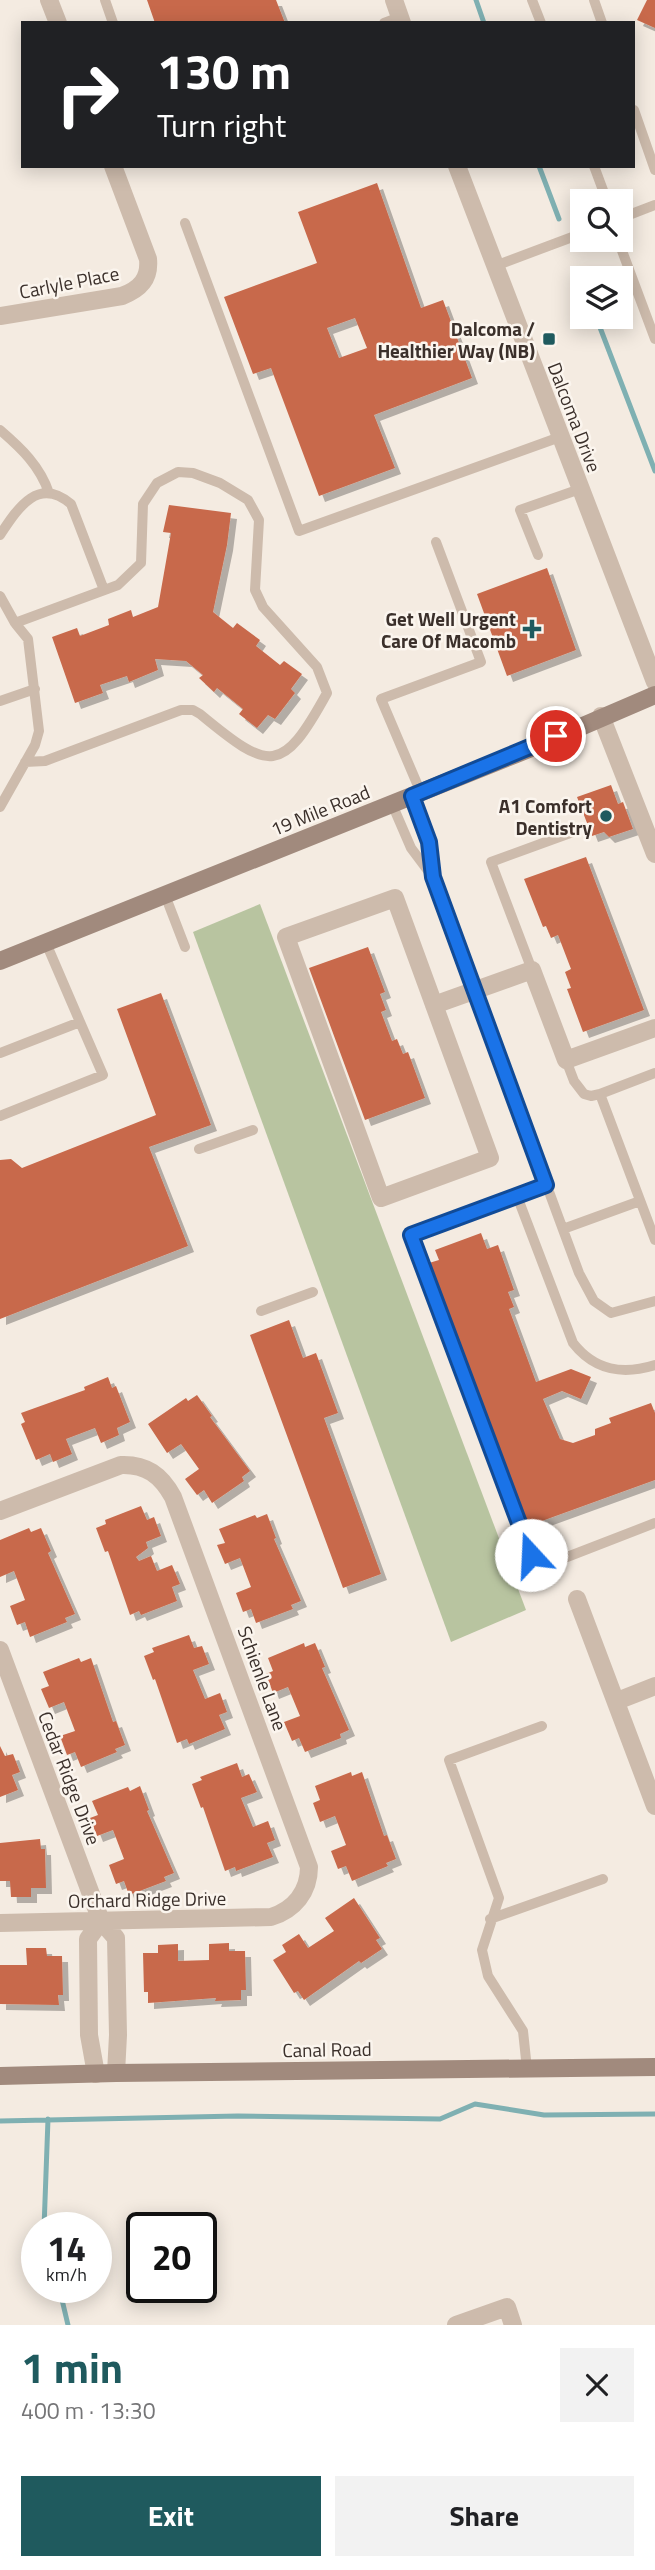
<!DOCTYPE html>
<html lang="en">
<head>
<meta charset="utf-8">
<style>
	body { margin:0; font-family:"Titillium Web",sans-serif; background:#f2f2f2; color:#202124; height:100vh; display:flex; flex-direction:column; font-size:26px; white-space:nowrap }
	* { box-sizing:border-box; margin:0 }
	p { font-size:23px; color:#757577 }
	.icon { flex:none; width:38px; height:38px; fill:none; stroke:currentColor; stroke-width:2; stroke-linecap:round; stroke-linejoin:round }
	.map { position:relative; height:2325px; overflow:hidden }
	.drawer { display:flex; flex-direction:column; background:#fff; flex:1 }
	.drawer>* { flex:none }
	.top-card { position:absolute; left:21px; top:21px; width:614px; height:147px; border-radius:0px; box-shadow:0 4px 18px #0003; background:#202124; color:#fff; overflow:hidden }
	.buttons { position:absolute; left:570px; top:189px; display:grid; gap:14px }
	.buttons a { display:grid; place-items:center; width:63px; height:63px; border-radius:0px; background:#fff; box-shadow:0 4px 18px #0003; font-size:35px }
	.speed { position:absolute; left:21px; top:2212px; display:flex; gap:14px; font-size:35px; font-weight:700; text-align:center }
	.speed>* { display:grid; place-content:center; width:91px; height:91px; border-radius:50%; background:#fff; box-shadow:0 4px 18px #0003; line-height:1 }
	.speed small { font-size:18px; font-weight:400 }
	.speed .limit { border:4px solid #111; border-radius:10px; background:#fff; color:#111 }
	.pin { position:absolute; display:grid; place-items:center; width:60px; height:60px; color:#fff; margin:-30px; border:4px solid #fff; border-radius:50%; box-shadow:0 2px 7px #0007 }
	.me { position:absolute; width:77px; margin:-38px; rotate:340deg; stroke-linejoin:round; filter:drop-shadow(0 0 5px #0008) }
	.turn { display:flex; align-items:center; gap:24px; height:147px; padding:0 21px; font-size:32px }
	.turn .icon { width:91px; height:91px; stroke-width:2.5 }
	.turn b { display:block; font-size:49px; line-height:60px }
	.round { display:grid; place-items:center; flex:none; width:74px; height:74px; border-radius:0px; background:#f2f2f2 }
	.summary { display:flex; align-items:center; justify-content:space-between; height:119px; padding:0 21px }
	h1 { font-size:42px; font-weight:700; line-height:52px; color:#1f5a5e }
	.button { display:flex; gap:14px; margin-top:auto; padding:14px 21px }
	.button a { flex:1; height:80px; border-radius:0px; background:#1f5a5e; color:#fff; font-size:28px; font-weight:700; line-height:80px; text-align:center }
	.button a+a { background:#f2f2f2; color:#202124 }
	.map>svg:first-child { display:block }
	.green { fill:#b8c4a0 }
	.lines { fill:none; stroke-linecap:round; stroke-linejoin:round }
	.stream { stroke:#7fb0b2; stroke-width:5 }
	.building { fill:#c8694b; fill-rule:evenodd; filter:url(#shadow) }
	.lane { stroke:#cdbbac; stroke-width:10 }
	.street { stroke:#cdbbac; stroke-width:18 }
	.secondary { stroke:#a18a7d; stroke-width:18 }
	.route-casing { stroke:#114b97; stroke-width:18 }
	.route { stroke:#1a73e8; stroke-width:12 }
	.poi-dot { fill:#1f5a5e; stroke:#fbf5ee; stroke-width:2.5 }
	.labels { text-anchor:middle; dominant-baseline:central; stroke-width:5; stroke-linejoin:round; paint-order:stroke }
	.street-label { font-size:19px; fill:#3b302b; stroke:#fbf5ee }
	.poi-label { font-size:19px; font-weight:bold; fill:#3b302b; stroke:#fbf5ee; text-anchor:end }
</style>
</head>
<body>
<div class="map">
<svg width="655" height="2325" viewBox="0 0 655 2325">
	<defs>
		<filter id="shadow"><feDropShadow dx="6" dy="6" stdDeviation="0" flood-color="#0004"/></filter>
	</defs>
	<rect width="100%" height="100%" fill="#f4ebe1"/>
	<path class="green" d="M 260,904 L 526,1610 L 451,1642 L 193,932 Z"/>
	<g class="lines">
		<path class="stream" d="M 476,0 L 484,23
			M 539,166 L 559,219
			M 578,270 L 583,282
			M 596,317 L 655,471
			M 0,2121 L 238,2116 L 440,2119 L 475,2104 L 544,2115 L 655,2114
			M 44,2228 L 48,2119
			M 59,2287 L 68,2325"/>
	</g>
	<path class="building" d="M 147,0 L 276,0 L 285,23 L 155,23 Z
		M 647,0 L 655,0 L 655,28 L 637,20 Z
		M 377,183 L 421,308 L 443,300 L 472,378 L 374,415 L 395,468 L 319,496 L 271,368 L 253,374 L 224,297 L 317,263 L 298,212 ZM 355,318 L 367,348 L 339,358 L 327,328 Z
		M 169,505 L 231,513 L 227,545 L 213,612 L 233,628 L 237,623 L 260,640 L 256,646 L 280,665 L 284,661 L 302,674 L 291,689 L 295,693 L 275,719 L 268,715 L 257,728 L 239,714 L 243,709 L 217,688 L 214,692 L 199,678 L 203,675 L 186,661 L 155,659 L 158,670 L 129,682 L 127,676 L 100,685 L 103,693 L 75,703 L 52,637 L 77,628 L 80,636 L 109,625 L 108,619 L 131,610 L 133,617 L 158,607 L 171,533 L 163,532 Z
		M 547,568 L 576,650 L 507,676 L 477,594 Z
		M 611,785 L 618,804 L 623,802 L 633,829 L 609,837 L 604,832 L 592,836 L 577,797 Z
		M 586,857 L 644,1010 L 583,1032 L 567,989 L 571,988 L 565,972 L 571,969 L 558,935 L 551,938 L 546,926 L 543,927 L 524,879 Z
		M 368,947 L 385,992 L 380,994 L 386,1010 L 381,1012 L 392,1041 L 397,1039 L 403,1054 L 408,1052 L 425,1098 L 365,1120 L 309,968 Z
		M 161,993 L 211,1125 L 149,1147 L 188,1246 L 0,1319 L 0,1160 L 11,1159 L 22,1168 L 156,1115 L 117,1009 Z
		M 481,1233 L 487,1249 L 498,1245 L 514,1290 L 508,1292 L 514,1307 L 509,1309 L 536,1382 L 571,1369 L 591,1377 L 581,1399 L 562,1391 L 543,1399 L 560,1439 L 573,1443 L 595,1435 L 595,1429 L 611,1423 L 609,1418 L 651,1403 L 655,1413 L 655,1480 L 528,1526 L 429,1263 L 439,1260 L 435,1250 Z
		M 289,1320 L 303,1358 L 316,1353 L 338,1413 L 324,1418 L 381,1574 L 343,1588 L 250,1335 Z
		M 108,1377 L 112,1388 L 116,1386 L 130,1422 L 117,1428 L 119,1435 L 101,1443 L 95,1428 L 66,1439 L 72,1454 L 53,1462 L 50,1454 L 36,1460 L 21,1424 L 25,1422 L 21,1413 L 85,1390 L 84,1387 Z
		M 197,1395 L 212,1416 L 210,1417 L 250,1471 L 242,1477 L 244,1481 L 212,1503 L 204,1490 L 197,1495 L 185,1479 L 199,1469 L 181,1444 L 167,1453 L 148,1424 L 186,1398 L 188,1401 Z
		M 141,1506 L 147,1520 L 154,1517 L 161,1536 L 146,1542 L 148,1548 L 136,1557 L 139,1561 L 151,1556 L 157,1571 L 172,1565 L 180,1584 L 172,1587 L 177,1601 L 141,1615 L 139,1611 L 130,1615 L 108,1551 L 105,1552 L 96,1528 L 106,1524 L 105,1520 Z
		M 267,1514 L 276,1538 L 274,1539 L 301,1601 L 291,1605 L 293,1609 L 256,1623 L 251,1609 L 243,1612 L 236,1593 L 251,1587 L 240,1558 L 225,1564 L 217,1545 L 225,1543 L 219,1529 L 255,1515 L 257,1518 Z
		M 29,1528 L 31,1532 L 41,1528 L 51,1551 L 48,1553 L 75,1614 L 65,1618 L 67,1622 L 30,1637 L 25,1622 L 17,1625 L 10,1606 L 25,1600 L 14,1571 L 0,1577 L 0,1540 Z
		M 189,1635 L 194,1648 L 202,1646 L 209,1664 L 193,1670 L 205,1699 L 220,1693 L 227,1712 L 219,1715 L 225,1729 L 189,1744 L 187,1739 L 177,1743 L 155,1679 L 153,1680 L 144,1656 L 154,1652 L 152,1648 Z
		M 304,1643 L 305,1647 L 315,1643 L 325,1667 L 322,1668 L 349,1730 L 340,1734 L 341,1738 L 305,1752 L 299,1738 L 292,1741 L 284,1722 L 300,1716 L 288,1687 L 273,1693 L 266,1674 L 273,1671 L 268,1658 Z
		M 79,1658 L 81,1662 L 91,1658 L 113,1722 L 116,1721 L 125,1745 L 115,1749 L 117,1752 L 81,1767 L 75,1752 L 67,1755 L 60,1736 L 75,1731 L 64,1702 L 49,1708 L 41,1689 L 49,1686 L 43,1672 Z
		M 0,1746 L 5,1756 L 13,1754 L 20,1772 L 12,1775 L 18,1790 L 0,1797 Z
		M 237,1763 L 242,1777 L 249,1774 L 257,1792 L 241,1798 L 253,1827 L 268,1821 L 275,1840 L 267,1843 L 273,1857 L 236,1871 L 235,1867 L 225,1871 L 203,1807 L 201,1808 L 192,1784 L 202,1780 L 200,1777 Z
		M 351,1772 L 352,1776 L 362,1772 L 384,1836 L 387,1835 L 396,1859 L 386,1863 L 388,1866 L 352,1881 L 346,1866 L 338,1869 L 331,1851 L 346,1845 L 335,1816 L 320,1822 L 313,1803 L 320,1800 L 315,1786 Z
		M 140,1786 L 149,1810 L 147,1811 L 174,1873 L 164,1877 L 166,1881 L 129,1895 L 124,1881 L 116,1884 L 109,1865 L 124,1859 L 113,1830 L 97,1836 L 90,1818 L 98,1815 L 92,1801 L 128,1787 L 130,1791 Z
		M 40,1839 L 41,1849 L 45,1849 L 46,1888 L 31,1888 L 31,1897 L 11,1897 L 10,1881 L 0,1881 L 0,1843 Z
		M 354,1898 L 380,1938 L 376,1940 L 382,1949 L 361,1963 L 359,1961 L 304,2000 L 298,1991 L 294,1993 L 273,1960 L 286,1952 L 282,1945 L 299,1934 L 308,1948 L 334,1931 L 325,1918 Z
		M 229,1943 L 229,1951 L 245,1951 L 246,1990 L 241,1990 L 241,2000 L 215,2001 L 216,1998 L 148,2003 L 148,1992 L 144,1992 L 143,1953 L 158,1953 L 158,1945 L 178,1944 L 178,1961 L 209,1960 L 209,1944 Z
		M 26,1948 L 46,1948 L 47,1956 L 62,1956 L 63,1995 L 58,1995 L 59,2005 L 0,2004 L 0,1965 L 27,1965 Z"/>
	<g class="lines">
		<path class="lane" d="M 105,0 L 113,23
			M 532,0 L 541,23
			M 594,0 L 602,23
			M 384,23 L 400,17
			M 634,110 L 655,170
			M 594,166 L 607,201
			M 621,218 L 655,205
			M 185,223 L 299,531 L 560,437
			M 618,240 L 655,339
			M 495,266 L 583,233
			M 0,430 C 21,448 40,466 49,493
			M 0,535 C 18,508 38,476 71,504 L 104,590
			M 538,555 L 520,510 L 580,489
			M 0,596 L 15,623 L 28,639 L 39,731 L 35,745 L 0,807
			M 15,623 L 118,585 L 141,563 L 143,504 L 157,483 L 178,472 L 193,473 L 220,483 L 248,500 L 259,520 L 255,590 L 263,607 L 317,667 L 327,693 C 282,775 270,772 200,714 L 193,710 L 181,710 L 45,761 L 25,762
			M 0,701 L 35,689
			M 421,793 L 381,699 L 481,662 L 436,542
			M 412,796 L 429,842 L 433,877 L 579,1273 L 594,1301 L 611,1313 L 655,1301
			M 392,804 L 411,848 L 432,876
			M 165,895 L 185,947
			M 46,943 L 80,1022
			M 532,970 L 491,862 L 573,832
			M 0,1053 L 80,1022 L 103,1075 L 0,1116
			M 566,1060 L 574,1081 L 584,1094 L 591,1096 L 600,1094
			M 655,1073 L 600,1094 L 655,1240
			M 199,1149 L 253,1130
			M 546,1185 L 411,1235 L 531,1555 L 549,1564 L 655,1523
			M 517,1196 L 573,1343 C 595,1371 623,1375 655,1365
			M 563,1229 L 640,1201
			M 261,1311 L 313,1292
			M 490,1919 L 603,1879
			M 527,2069 L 523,2031 L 488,1976 L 482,1950 L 499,1898 L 449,1760 L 542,1726"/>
		<path class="street" d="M 49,0 L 58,23
			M 394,0 L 402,23
			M 457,166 L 655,682
			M 0,316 L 122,296 C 140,289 150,279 148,259 L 113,166
			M 601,716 L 655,854
			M 395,898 L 490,1158 L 381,1198 L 286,937 Z
			M 434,1005 L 532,970 L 566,1060 L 655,1028
			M 0,1511 L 121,1465 C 146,1464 161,1475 173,1497 L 309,1867 C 309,1892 294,1910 271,1917 L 0,1923
			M 577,1599 L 655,1806
			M 0,1650 L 101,1921
			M 617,1701 L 655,1686
			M 96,2074 L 89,2035 L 88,1939 L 101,1921 L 116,1938 L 118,2035 L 116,2073
			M 456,2325 L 507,2307 L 513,2325"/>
		<path class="secondary" d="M 0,961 L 534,747 L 655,695
			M 0,2076 L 116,2073 L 655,2067"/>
	</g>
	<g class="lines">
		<defs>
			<path id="route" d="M 531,1555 L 411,1235 L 546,1185 L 433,877 L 429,842 L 412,796 L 556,736"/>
		</defs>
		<use href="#route" class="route-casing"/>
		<use href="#route" class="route"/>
	</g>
	<g class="poi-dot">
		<rect x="542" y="332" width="14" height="14" rx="3.5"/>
		<path d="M528.5 618.5h7v7h7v7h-7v7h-7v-7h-7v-7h7z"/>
		<circle cx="606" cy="816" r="7"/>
	</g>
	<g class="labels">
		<g class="street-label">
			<text transform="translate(69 282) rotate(-11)">Carlyle Place</text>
			<text transform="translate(575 417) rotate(69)">Dalcoma Drive</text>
			<text transform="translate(320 810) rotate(-22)">19 Mile Road</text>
			<text transform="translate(263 1678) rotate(70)">Schienle Lane</text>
			<text transform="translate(70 1778) rotate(69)">Cedar Ridge Drive</text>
			<text transform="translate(147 1899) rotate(-1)">Orchard Ridge Drive</text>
			<text transform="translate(327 2049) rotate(-1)">Canal Road</text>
		</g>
		<g class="poi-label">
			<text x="535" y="328">Dalcoma /<tspan x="535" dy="22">Healthier Way (NB)</tspan></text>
			<text x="516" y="618">Get Well Urgent<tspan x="516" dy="22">Care Of Macomb</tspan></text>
			<text x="592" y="805">A1 Comfort<tspan x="592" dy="22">Dentistry</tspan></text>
		</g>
	</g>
</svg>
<div class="buttons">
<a><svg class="icon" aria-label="search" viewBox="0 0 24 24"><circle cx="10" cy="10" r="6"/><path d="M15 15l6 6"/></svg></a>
<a><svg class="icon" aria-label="layers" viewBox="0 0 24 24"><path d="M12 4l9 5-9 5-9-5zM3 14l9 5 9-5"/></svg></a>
</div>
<div class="speed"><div>14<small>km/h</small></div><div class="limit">20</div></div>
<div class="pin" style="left:556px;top:736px;background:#d93025"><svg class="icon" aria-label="arrive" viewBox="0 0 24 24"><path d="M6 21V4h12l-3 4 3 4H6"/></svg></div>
<svg class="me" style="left:531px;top:1555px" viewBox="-20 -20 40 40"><circle r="19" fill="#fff"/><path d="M0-13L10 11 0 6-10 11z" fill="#1a73e8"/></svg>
<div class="top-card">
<div class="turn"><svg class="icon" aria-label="right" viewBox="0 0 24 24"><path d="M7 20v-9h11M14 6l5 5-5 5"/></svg><div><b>130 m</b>Turn right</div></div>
</div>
</div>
<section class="drawer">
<div class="summary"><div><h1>1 min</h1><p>400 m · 13:30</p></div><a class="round"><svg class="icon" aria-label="close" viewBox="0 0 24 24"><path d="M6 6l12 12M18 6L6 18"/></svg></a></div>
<div class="button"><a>Exit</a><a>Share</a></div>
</section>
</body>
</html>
